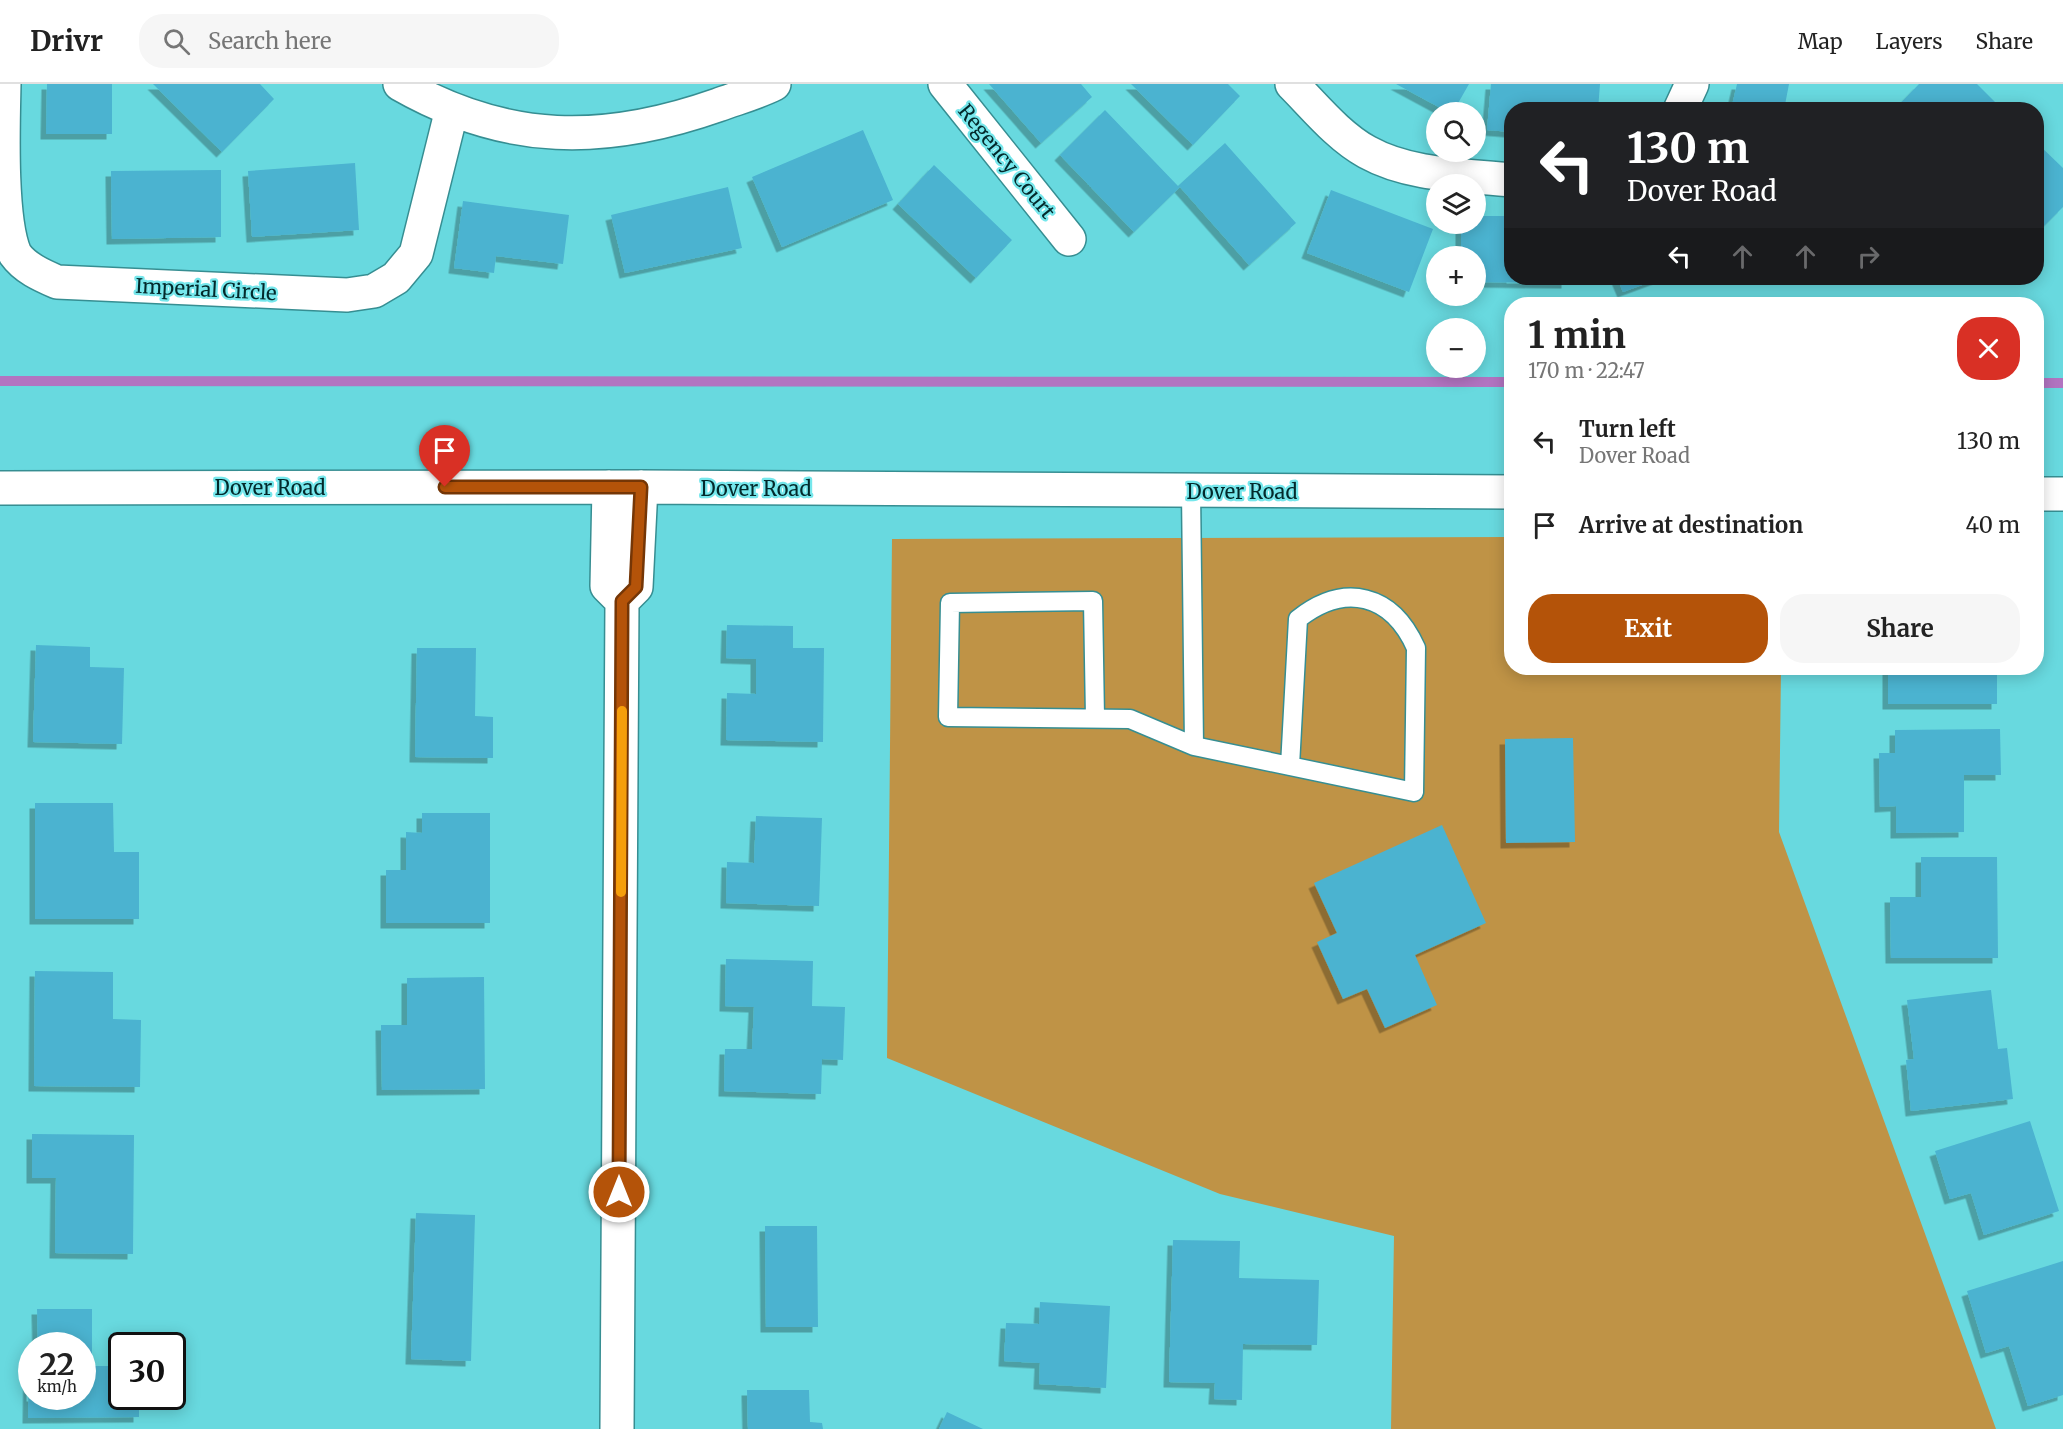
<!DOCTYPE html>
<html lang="en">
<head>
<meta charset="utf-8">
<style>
	body { margin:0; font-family:Merriweather,serif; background:#f6f6f6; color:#222; height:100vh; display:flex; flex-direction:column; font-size:22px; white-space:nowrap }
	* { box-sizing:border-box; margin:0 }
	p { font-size:20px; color:#767676 }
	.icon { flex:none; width:33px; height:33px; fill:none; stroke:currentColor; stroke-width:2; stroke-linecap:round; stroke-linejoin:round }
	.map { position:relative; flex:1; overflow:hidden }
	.drawer { position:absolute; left:1504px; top:213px; width:540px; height:378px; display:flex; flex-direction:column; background:#fff; border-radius:24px; box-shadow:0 3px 15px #0003 }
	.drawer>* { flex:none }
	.top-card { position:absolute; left:1504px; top:18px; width:540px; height:183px; border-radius:24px; box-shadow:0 3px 15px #0003; background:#202124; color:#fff; overflow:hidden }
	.tools { position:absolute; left:1426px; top:18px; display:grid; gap:12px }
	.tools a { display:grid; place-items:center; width:60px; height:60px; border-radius:50%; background:#fff; box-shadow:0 3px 15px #0003; font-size:30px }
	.speed { position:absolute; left:18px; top:1248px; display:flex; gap:12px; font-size:30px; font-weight:700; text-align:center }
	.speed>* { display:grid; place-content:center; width:78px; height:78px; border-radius:50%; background:#fff; box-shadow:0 3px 15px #0003; line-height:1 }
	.speed small { font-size:15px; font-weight:400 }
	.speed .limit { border:3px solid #111; border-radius:9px; background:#fff; color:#111 }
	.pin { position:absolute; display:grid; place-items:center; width:51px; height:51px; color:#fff; margin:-62px -26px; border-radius:50% 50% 50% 0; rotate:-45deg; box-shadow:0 0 6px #0007 }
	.pin .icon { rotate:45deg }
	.me { position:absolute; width:66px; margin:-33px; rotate:0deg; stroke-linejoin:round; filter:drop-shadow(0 0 4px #0008) }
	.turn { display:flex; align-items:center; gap:21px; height:126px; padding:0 24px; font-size:27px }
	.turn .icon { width:78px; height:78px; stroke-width:2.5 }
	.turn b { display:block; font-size:42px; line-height:51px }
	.lanes { display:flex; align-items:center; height:57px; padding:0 24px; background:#0003; justify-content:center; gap:30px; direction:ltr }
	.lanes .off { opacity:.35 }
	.round { display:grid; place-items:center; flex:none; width:63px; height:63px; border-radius:24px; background:#f6f6f6 }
	.overview { display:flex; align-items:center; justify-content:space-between; height:102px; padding:0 24px }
	h1 { font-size:36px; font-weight:700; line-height:45px }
	.primary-button { display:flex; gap:12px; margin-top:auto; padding:12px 24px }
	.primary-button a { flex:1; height:69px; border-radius:24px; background:#b45309; color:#fff; font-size:24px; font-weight:700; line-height:69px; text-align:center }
	.primary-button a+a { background:#f6f6f6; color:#222 }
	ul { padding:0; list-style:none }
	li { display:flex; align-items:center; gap:18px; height:84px; padding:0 24px }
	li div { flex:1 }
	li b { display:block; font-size:22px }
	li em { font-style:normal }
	header { display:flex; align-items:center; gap:36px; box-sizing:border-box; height:84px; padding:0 30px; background:#fff; border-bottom:2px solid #e0e0e0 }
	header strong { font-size:28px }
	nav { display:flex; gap:33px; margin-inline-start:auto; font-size:21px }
	.search { width:420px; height:54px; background:#f6f6f6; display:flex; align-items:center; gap:15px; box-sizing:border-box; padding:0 21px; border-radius:24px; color:#767676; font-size:22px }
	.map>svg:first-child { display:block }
	.green { fill:#bf9346 }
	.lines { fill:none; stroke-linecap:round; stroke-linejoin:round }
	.stream { stroke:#b274c1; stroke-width:10 }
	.building { fill:#4bb3d0; filter:url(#shadow) }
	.lane-casing { stroke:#368e92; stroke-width:21 }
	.street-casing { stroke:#368e92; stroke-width:36 }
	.lane { stroke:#fff; stroke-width:18 }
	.street { stroke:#fff; stroke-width:33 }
	.route-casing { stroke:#753606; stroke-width:15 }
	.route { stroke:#b45309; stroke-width:10 }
	.slow { stroke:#f59e0b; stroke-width:10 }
	.labels { text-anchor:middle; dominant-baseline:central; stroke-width:4.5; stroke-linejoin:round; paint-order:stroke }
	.street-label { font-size:20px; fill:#03292b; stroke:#76e7ec }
</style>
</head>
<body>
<header>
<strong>Drivr</strong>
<div class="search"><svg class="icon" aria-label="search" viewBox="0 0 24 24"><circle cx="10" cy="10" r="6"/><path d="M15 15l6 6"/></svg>Search here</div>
<nav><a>Map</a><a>Layers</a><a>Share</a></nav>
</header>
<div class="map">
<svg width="2063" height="1345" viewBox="0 0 2063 1345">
	<defs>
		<filter id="shadow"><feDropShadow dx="-5.5" dy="5.5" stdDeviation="0" flood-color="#0004"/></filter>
	</defs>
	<rect width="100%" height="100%" fill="#68d9df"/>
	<path class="green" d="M 1512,453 L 1512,584 L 1781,584 L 1779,748 L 1996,1345 L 1391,1345 L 1394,1152 L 1220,1110 L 887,974 L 892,455 Z"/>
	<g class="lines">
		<path class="stream" d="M 0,297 L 1512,298
			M 2037,299 L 2063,299"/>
	</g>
	<path class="building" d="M 47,0 L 112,0 L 112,50 L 46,50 Z
		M 153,0 L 260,0 L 274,15 L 222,68 Z
		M 989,0 L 1081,0 L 1092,13 L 1041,59 Z
		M 1131,0 L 1228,0 L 1240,12 L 1193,61 Z
		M 1396,0 L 1469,0 L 1453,28 L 1448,28 Z
		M 1491,0 L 1600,0 L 1598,26 L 1512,26 L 1512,48 L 1487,46 Z
		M 1737,0 L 1789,0 L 1784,26 L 1731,26 Z
		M 1919,0 L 1977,0 L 2003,26 L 1894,26 Z
		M 1105,26 L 1178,102 L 1225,59 L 1296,139 L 1249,181 L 1180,103 L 1134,148 L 1060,71 Z
		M 863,46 L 893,116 L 782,163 L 752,93 Z
		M 2037,59 L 2063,84 L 2063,123 L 2037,149 Z
		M 355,79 L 359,146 L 252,153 L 248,87 Z
		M 934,81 L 1012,156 L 976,194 L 898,120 Z
		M 221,86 L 221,153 L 112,155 L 111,87 Z
		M 728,103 L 742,164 L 625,189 L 611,131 Z
		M 1331,106 L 1433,145 L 1409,208 L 1307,169 Z
		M 463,117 L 569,131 L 563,180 L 496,172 L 494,189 L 454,184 Z
		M 1476,132 L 1512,132 L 1512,194 L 1567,194 L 1567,199 L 1476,198 L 1476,172 L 1461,172 L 1461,140 L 1476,140 Z
		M 1617,194 L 1661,194 L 1623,208 Z
		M 727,541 L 793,542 L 793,564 L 824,564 L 823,658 L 726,656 L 727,609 L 756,610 L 756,575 L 726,574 Z
		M 36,561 L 90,563 L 90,583 L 124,584 L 122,660 L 33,658 Z
		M 417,564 L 476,564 L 475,632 L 493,633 L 493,674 L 415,673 Z
		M 1888,584 L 1997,584 L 1997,620 L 1888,620 Z
		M 2000,645 L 2001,691 L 1964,691 L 1964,748 L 1896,749 L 1896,722 L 1880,723 L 1879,669 L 1895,669 L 1895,646 Z
		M 1573,654 L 1575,758 L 1506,759 L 1505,655 Z
		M 35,719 L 113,719 L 114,768 L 139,768 L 139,835 L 35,835 Z
		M 422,729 L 490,729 L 490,839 L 386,839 L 386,786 L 406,786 L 406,748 L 422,749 Z
		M 756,732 L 822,734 L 819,822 L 726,819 L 727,778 L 754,779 Z
		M 1442,741 L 1486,839 L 1415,871 L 1437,921 L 1385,944 L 1367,905 L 1343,915 L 1317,858 L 1337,849 L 1314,799 Z
		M 1921,773 L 1997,773 L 1998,874 L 1891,874 L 1890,813 L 1921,813 Z
		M 726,875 L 813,877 L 812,922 L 845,923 L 843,976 L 822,975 L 821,1010 L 724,1007 L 725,965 L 752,965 L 754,923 L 725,922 Z
		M 35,887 L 113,888 L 113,935 L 141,936 L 140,1003 L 34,1002 Z
		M 484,893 L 485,1005 L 382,1006 L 381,941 L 407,941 L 407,894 Z
		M 1991,906 L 1998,965 L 2007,964 L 2013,1015 L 1911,1027 L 1906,976 L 1914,975 L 1907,916 Z
		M 2030,1037 L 2059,1127 L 1984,1151 L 1971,1109 L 1950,1115 L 1935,1067 Z
		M 32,1050 L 134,1051 L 133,1170 L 55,1169 L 56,1094 L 32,1094 Z
		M 416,1129 L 475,1131 L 471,1277 L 411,1275 Z
		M 765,1142 L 817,1142 L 818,1243 L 766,1243 Z
		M 1173,1156 L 1240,1157 L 1239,1194 L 1319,1196 L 1317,1261 L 1243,1260 L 1242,1316 L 1214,1315 L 1215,1299 L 1169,1298 Z
		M 2063,1177 L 2063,1311 L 2028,1322 L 2009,1262 L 1986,1269 L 1967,1207 Z
		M 1040,1218 L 1110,1222 L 1106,1304 L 1039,1300 L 1040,1279 L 1004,1277 L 1006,1239 L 1039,1240 Z
		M 37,1225 L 92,1225 L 92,1282 L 122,1282 L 122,1312 L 139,1312 L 139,1333 L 28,1334 L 29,1281 L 32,1281 L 32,1312 L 82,1312 L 82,1262 L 38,1262 Z
		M 747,1306 L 809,1306 L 810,1338 L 822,1339 L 823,1345 L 748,1345 Z
		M 947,1328 L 983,1345 L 939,1345 Z"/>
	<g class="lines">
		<defs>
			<path id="lane" d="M 1191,407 L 1194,662 L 1414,708 L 1416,564 C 1392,510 1345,498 1298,535 L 1290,682
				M 1095,634 L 1093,517 L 950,519 L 948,633 L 1130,635 L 1194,662"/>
			<path id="street" d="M 4,0 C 3,44 0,135 15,170 C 25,184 41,191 57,198 L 347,211 L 374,207 L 396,194 L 416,170 L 452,25
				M 400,0 C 507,61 604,61 718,21 C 737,14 756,9 774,0
				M 945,0 L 1069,155
				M 1292,0 C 1315,23 1338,52 1367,68 C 1410,92 1465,91 1512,96
				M 1680,26 L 1692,0
				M 609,403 L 607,502 L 622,517
				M 0,404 L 641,403 L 1512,408
				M 2037,410 L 2063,410
				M 617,1345 L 622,517 L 636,503 L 641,403"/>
		</defs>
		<use href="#lane" class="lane-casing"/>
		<use href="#street" class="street-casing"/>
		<use href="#lane" class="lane"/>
		<use href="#street" class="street"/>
	</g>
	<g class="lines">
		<defs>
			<path id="route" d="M 445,403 L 641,403 L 636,503 L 622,517 L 619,1108"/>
		</defs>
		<use href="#route" class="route-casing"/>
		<use href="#route" class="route"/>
		<path class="slow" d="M 621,808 L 622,627"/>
	</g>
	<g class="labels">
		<g class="street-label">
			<text transform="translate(1007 77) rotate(51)">Regency Court</text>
			<text transform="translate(206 205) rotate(3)">Imperial Circle</text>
			<text x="270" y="403">Dover Road</text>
			<text x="756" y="404">Dover Road</text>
			<text x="1242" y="407">Dover Road</text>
		</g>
	</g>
</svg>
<div class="tools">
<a><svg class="icon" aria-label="search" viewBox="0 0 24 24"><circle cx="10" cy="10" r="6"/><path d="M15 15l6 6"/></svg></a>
<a><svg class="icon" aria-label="layers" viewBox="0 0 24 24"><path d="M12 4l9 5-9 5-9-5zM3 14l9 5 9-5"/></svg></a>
<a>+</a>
<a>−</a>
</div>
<div class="speed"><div>22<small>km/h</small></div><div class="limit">30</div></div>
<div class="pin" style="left:445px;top:403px;background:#d93025"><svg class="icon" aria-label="arrive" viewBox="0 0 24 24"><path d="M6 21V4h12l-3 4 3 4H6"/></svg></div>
<svg class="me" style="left:619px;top:1108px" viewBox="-20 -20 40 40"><circle r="17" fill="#b45309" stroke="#fff" stroke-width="3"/><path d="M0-11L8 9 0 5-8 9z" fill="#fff"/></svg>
<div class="top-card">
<div class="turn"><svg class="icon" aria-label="left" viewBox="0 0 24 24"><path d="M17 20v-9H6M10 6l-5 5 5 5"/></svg><div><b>130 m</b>Dover Road</div></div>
<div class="lanes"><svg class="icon" aria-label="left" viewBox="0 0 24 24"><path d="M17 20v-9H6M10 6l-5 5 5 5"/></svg><svg class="icon off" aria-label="ahead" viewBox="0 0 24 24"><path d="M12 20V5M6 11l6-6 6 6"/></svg><svg class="icon off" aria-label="ahead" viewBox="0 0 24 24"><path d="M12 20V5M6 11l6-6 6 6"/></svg><svg class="icon off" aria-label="right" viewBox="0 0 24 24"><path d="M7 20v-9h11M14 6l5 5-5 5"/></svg></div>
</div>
<section class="drawer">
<div class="overview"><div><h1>1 min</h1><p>170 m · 22:47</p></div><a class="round" style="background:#d93025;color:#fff"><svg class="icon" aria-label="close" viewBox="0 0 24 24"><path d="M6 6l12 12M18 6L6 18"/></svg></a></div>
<ul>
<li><svg class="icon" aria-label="left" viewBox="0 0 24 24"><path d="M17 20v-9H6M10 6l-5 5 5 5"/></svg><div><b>Turn left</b><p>Dover Road</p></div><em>130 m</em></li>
<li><svg class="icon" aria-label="arrive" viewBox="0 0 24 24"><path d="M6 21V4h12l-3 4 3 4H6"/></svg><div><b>Arrive at destination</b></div><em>40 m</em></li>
</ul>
<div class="primary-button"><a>Exit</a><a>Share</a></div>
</section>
</div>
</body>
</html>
